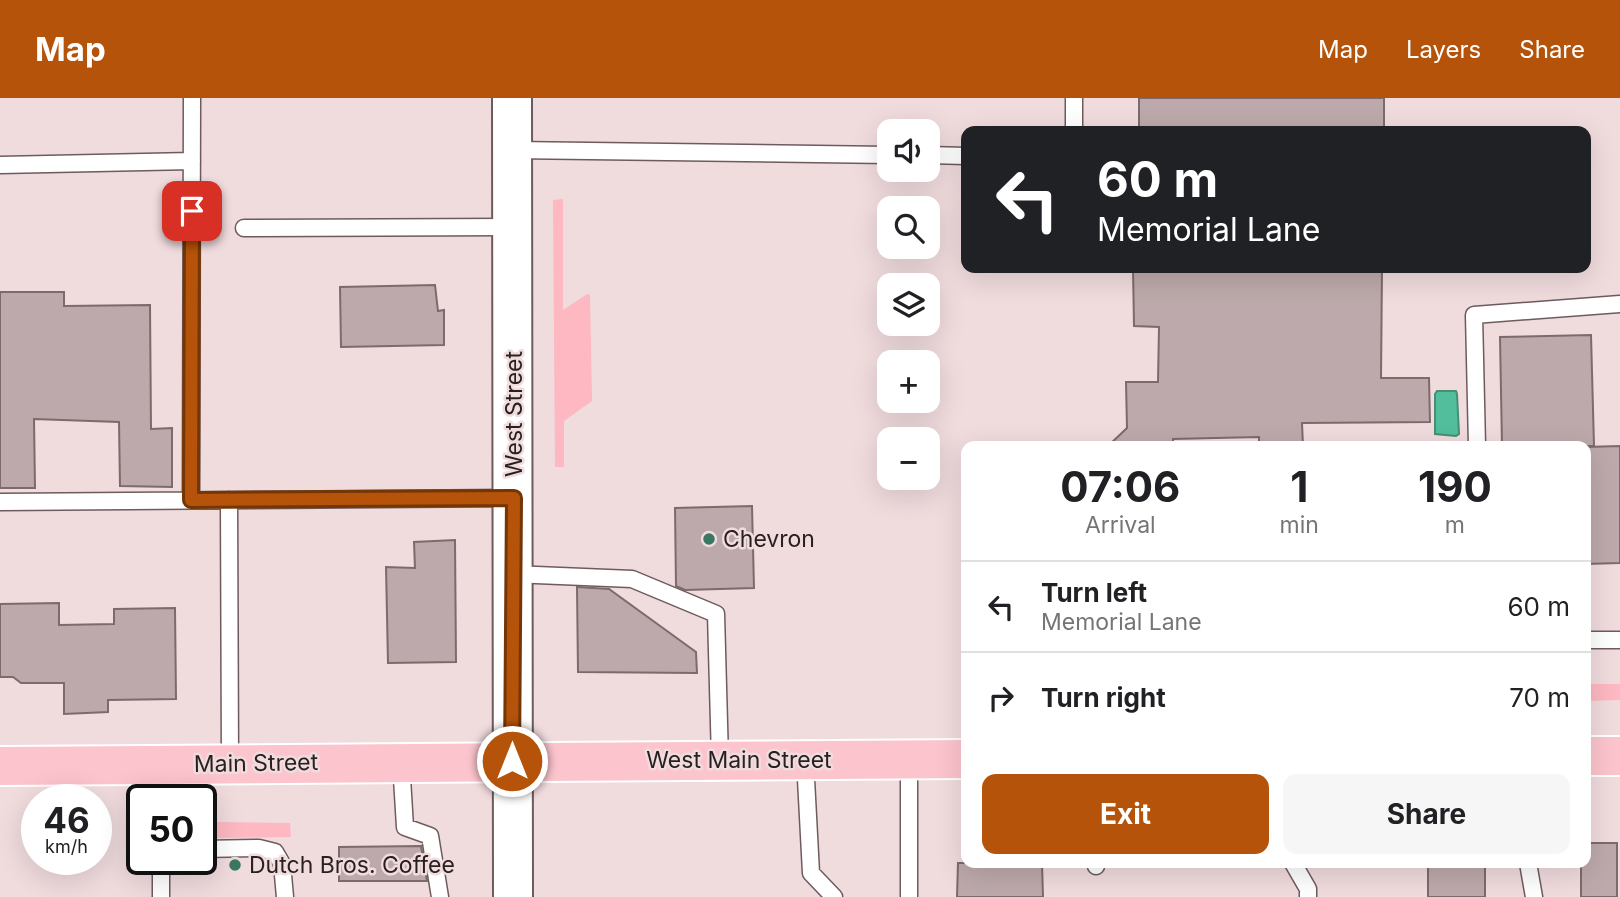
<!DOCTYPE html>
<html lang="en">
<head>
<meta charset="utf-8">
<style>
	body { margin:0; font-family:Inter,sans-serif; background:#f6f6f6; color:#202124; height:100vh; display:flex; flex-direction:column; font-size:26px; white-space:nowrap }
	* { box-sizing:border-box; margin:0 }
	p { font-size:23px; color:#757577 }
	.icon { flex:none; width:38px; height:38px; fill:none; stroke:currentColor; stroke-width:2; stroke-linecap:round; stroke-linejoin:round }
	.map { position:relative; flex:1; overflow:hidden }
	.drawer { position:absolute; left:961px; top:343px; width:630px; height:427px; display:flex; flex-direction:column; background:#fff; border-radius:14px; box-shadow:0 7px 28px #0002 }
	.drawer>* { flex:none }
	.guide { position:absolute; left:961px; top:28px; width:630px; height:147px; border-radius:14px; box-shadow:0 7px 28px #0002; background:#202124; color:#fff; overflow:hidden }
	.controls { position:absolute; left:877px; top:21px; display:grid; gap:14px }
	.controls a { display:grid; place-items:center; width:63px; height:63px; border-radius:14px; background:#fff; box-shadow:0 7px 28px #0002; font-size:35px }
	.speed { position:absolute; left:21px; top:686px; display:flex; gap:14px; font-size:35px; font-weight:700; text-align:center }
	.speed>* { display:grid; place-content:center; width:91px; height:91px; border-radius:50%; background:#fff; box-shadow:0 7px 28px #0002; line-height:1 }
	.speed small { font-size:18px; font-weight:400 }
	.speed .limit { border:4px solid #111; border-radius:10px; background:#fff; color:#111 }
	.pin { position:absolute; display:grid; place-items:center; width:60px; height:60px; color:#fff; margin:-30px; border-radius:14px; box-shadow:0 4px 10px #0006 }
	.me { position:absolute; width:77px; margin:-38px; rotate:0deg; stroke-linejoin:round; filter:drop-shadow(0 0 5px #0008) }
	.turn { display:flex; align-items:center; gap:24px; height:147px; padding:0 21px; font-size:32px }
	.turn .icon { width:91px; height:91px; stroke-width:2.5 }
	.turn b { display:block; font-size:49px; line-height:60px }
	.eta { display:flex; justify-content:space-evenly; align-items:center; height:119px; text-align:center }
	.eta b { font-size:42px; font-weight:700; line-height:49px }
	.action { display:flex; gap:14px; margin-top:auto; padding:14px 21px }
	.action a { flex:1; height:80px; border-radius:14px; background:#b45309; color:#fff; font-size:28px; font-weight:700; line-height:80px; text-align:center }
	.action a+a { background:#f6f6f6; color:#202124 }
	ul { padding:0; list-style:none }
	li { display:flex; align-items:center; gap:21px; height:91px; padding:0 21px; border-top:2px solid #e0e0e0 }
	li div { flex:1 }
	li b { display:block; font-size:26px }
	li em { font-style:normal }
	header { display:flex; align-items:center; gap:42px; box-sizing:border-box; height:98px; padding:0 35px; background:#b45309; color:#fff }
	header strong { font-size:33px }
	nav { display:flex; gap:38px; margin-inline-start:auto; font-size:24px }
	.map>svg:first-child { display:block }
	.green { fill:#fdb8c2 }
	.water { fill:#53be9c; stroke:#468e77; stroke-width:2 }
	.building { fill:#bda9ab; stroke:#7d6a6c; stroke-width:2 }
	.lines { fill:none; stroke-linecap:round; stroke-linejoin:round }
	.lane-casing { stroke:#6e5b5e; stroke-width:19 }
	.secondary-casing { stroke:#6e5b5e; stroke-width:42 }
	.primary-casing { stroke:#fff; stroke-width:42 }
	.lane { stroke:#fff; stroke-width:16 }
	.secondary { stroke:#fff; stroke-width:38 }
	.primary { stroke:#fcc4cd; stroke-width:38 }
	.route-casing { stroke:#753606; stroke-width:18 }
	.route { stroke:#b45309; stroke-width:12 }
	.poi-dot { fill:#3b7864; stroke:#f0dbdd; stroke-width:2.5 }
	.labels { text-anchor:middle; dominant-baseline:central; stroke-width:5; stroke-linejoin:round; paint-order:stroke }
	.street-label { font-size:23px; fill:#271f20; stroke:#f0dbdd }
	.poi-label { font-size:23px; fill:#271f20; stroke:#f0dbdd; text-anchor:start }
</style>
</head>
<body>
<header>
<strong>Map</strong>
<nav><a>Map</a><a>Layers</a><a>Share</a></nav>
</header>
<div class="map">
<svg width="1620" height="799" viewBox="0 0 1620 799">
	<rect width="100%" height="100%" fill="#f0dbdd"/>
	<path class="green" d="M 563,101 L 563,212 L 587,196 L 590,197 L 592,303 L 564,323 L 564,369 L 555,369 L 553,102 Z
		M 1586,586 L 1620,586 L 1620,602 L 1586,603 Z
		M 211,724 L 290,725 L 291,739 L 211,740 Z"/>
	<path class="water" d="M 1437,293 L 1456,293 L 1457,296 L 1459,336 L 1456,338 L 1435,336 L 1435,296 Z"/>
	<path class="building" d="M 1139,0 L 1384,0 L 1384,33 L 1139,33 Z
		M 1133,170 L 1382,170 L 1381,280 L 1429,280 L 1430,324 L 1302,325 L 1303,348 L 1259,348 L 1259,339 L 1173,341 L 1173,348 L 1108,348 L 1127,330 L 1126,284 L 1158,284 L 1159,229 L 1134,228 Z
		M 435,187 L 438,213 L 444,212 L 444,247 L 341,249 L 340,189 Z
		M 0,194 L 64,194 L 64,208 L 150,207 L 151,331 L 172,330 L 172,389 L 120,388 L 119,324 L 34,321 L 35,390 L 0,390 Z
		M 1591,237 L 1594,348 L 1502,348 L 1500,239 Z
		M 1620,348 L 1620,465 L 1586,466 L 1586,349 Z
		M 752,408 L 754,490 L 685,492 L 676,488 L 675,410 Z
		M 455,442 L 456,564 L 388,565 L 386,469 L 415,470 L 414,444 Z
		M 577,489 L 609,491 L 696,554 L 697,575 L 578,574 Z
		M 59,505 L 59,527 L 114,526 L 114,511 L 175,510 L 176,601 L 108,602 L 108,614 L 64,616 L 64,585 L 21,585 L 13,579 L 0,579 L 0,506 Z
		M 1586,745 L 1617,745 L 1617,799 L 1581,799 L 1581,765 L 1586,765 Z
		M 421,748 L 427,783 L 339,783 L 339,749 Z
		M 958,765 L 1042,765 L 1043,799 L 957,799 Z
		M 1428,765 L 1485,765 L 1485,799 L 1428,799 Z"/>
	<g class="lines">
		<defs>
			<path id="lane" d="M 1074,0 L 1074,33
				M 512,52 L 889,57
				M 928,57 L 966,58
				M 0,67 L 192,63
				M 244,130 L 513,129
				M 1477,348 L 1474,217 L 1620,206
				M 191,402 L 192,0
				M 229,402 L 230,666
				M 0,404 L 514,400
				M 512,476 L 632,481 L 716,516 L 720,662
				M 1586,542 L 1620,542
				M 909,661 L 909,799
				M 805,662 L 811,775 L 834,799
				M 401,664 L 405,729 L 430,738 L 440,799
				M 162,702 L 162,667
				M 201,751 L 259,750 L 275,754 L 282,766 L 285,799
				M 1096,765 L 1096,768
				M 1293,765 L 1308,791 L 1308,799
				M 1528,765 L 1534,799
				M 161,799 L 161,761"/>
			<path id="secondary" d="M 512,0 L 513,799"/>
			<path id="primary" d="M 1586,658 L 1620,658
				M 0,668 L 966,661"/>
		</defs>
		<use href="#lane" class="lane-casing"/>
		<use href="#secondary" class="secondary-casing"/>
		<use href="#primary" class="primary-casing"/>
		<use href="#lane" class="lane"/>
		<use href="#secondary" class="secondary"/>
		<use href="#primary" class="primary"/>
	</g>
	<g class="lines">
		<defs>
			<path id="route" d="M 192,113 L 191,402 L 514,400 L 512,663"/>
		</defs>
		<use href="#route" class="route-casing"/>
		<use href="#route" class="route"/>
	</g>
	<g class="poi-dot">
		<circle cx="709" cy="441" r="7"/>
		<circle cx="235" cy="767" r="7"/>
	</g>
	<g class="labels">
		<g class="street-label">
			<text transform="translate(514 316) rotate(-90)">West Street</text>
			<text x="739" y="662">West Main Street</text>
			<text transform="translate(256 665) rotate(-1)">Main Street</text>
		</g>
		<g class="poi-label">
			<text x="723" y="441">Chevron</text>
			<text x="249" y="767">Dutch Bros. Coffee</text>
		</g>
	</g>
</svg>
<div class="controls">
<a><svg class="icon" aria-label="sound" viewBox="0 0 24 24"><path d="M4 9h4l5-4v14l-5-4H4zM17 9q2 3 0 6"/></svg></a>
<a><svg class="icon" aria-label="search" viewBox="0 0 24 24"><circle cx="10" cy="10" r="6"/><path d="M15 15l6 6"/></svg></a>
<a><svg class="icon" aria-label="layers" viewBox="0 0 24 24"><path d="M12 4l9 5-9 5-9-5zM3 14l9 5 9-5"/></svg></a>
<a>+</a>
<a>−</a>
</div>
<div class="speed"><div>46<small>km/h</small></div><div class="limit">50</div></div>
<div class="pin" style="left:192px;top:113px;background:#d93025"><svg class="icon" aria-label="arrive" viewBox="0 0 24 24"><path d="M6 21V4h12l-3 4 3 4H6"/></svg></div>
<svg class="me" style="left:512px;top:663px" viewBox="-20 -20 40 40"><circle r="17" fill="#b45309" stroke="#fff" stroke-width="3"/><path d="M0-11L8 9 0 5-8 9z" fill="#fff"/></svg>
<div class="guide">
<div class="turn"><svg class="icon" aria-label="left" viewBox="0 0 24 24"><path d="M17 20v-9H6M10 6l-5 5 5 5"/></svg><div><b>60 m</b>Memorial Lane</div></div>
</div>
<section class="drawer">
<div class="eta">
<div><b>07:06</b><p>Arrival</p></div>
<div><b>1</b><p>min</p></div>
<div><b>190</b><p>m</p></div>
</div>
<ul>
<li><svg class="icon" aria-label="left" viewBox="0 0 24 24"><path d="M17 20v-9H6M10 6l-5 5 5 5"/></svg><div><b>Turn left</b><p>Memorial Lane</p></div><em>60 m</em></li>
<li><svg class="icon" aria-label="right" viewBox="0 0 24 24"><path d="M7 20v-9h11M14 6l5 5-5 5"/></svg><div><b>Turn right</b></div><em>70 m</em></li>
</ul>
<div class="action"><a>Exit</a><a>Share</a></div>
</section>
</div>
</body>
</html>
